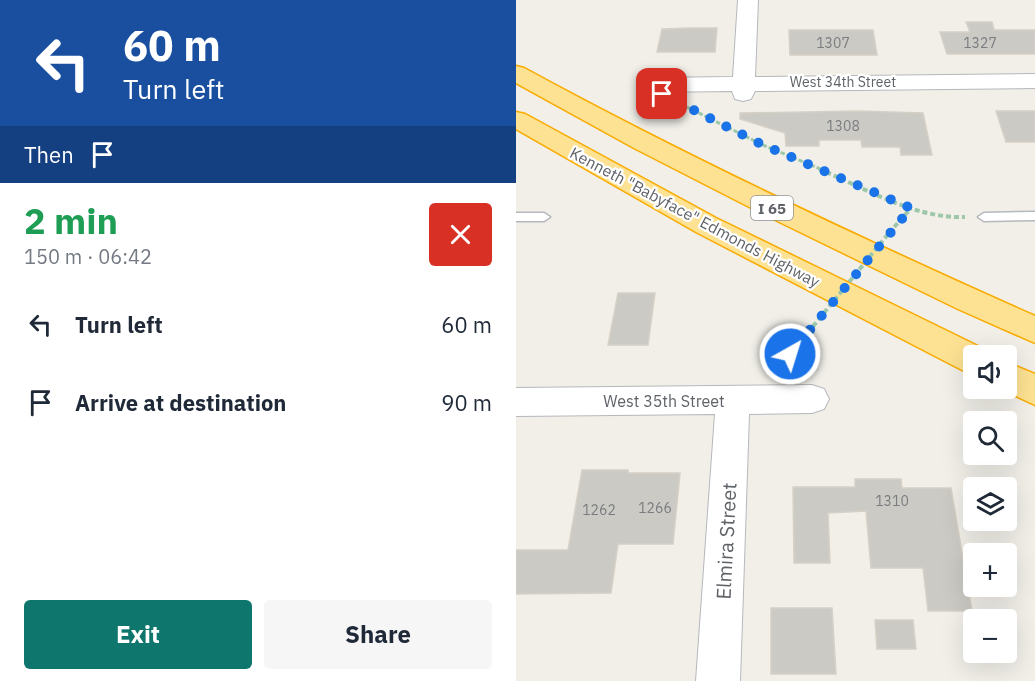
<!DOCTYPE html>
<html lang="en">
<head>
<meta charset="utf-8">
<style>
	body { margin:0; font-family:"IBM Plex Sans",sans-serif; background:#f6f6f7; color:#1f2937; height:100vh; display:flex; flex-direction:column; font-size:22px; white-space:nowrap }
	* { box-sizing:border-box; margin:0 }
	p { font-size:20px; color:#747a83 }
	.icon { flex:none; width:33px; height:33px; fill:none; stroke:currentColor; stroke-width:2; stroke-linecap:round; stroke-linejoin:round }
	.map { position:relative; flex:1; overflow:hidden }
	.side { display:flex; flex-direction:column; background:#fff; width:516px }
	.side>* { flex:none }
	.top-card { background:#1a4fa0; color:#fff; overflow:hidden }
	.fabs { position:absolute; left:447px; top:345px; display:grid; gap:12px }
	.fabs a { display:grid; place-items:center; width:54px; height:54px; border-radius:6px; background:#fff; box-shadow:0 6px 24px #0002; font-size:30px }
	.pin { position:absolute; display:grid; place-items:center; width:51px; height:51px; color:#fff; margin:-26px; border-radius:12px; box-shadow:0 3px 9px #0006 }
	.me { position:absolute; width:66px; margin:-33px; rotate:39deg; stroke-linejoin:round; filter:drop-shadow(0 0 4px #0008) }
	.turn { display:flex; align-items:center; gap:21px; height:126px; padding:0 24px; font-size:27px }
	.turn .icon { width:78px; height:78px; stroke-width:2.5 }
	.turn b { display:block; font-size:42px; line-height:51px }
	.then { display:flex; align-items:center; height:57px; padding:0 24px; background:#0003; gap:12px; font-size:22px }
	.round { display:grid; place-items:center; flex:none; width:63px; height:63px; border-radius:6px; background:#f6f6f7 }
	.overview { display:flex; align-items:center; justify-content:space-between; height:102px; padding:0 24px }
	h1 { font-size:36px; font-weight:800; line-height:45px; color:#1e9e55 }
	.primary-button { display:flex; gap:12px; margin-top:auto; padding:12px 24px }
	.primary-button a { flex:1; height:69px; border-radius:6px; background:#0f766e; color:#fff; font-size:24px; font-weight:800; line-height:69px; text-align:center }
	.primary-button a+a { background:#f6f6f7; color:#1f2937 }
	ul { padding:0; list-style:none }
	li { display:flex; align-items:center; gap:18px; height:78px; padding:0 24px }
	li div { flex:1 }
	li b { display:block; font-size:22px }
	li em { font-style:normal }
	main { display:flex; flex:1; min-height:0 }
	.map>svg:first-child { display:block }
	.building { fill:#cccac5; stroke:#d6d1c6; stroke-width:1.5 }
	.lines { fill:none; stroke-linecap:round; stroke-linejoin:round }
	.lane-casing { stroke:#b5b8bc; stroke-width:3 }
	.street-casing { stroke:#b5b8bc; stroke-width:2 }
	.highway-casing { stroke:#f9ab00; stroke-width:3 }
	.path-far1 { stroke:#9cc7a9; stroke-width:3; stroke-dasharray:4.5 2; stroke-linecap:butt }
	.path { stroke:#9cc7a9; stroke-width:4; stroke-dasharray:5 3; stroke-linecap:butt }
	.lane { fill:#fff; fill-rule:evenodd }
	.street { fill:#fff; fill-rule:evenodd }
	.highway { fill:#fde293; fill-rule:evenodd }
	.path-bridge { stroke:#9cc7a9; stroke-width:4; stroke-dasharray:5 3; stroke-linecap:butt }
	.route { stroke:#1a73e8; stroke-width:10; stroke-dasharray:0 18 }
	.labels { text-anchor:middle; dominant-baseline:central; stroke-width:4.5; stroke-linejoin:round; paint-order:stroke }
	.number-label { font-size:14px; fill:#7a7d7f }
	.far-street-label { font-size:14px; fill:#5f6368; stroke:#fff }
	.shield { fill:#fff; stroke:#8f9295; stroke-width:1.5 }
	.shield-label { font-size:15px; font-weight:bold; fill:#5f6368 }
	.street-label { font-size:16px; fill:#5f6368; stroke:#fff }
	.near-street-label { font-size:20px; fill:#5f6368; stroke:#fff }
</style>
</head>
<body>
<main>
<section class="side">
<div class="top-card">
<div class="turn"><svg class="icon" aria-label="left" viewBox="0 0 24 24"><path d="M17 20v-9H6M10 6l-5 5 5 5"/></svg><div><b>60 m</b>Turn left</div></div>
<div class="then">Then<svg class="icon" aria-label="arrive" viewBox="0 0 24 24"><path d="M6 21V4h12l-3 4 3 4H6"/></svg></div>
</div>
<div class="overview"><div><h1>2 min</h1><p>150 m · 06:42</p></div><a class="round" style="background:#d93025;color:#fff"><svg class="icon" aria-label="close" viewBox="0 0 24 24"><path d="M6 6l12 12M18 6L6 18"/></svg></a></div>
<ul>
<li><svg class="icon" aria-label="left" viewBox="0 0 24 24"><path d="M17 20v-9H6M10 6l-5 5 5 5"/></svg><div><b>Turn left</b></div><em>60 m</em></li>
<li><svg class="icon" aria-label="arrive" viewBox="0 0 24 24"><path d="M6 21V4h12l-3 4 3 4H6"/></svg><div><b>Arrive at destination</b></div><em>90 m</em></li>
</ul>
<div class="primary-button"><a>Exit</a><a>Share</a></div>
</section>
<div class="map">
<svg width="519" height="681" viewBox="0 0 519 681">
	<rect width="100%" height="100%" fill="#f1efe8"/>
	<path class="building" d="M 450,22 L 476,22 L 478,30 L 519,30 L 519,54 L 431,54 L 424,32 L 454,32 Z
		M 175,28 L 201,28 L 199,52 L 141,52 L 146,29 Z
		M 273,30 L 357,30 L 361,55 L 274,55 Z
		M 342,111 L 407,113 L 416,155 L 385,155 L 384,147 L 346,147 L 345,140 L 303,140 L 303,146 L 270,146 L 269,133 L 224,119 L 224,113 Z
		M 480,111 L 519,111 L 519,142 L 490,142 Z
		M 102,293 L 139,293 L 132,345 L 92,345 Z
		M 66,470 L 112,470 L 112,473 L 164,473 L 157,544 L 102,544 L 95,593 L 0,594 L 0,550 L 52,550 Z
		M 339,479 L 385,479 L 386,488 L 435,488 L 456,611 L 412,611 L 407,568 L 355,568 L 350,511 L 312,513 L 314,563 L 278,563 L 277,487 L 339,487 Z
		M 255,608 L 316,608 L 320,674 L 255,674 Z
		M 359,620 L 397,620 L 400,649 L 361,649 Z"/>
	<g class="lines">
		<defs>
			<path id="lane" d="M 519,212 L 519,220 L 468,221 L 462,217 L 468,213 Z
				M 0,213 L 28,213 L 34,217 L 28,221 L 0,221 Z"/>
			<path id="street" d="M 222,0 L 242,0 L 239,77 L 519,74 L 519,88 L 239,91 L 235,99 L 227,101 L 219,99 L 216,91 L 134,92 L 126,90 L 123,85 L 126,80 L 134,78 L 217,77 Z
				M 296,385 L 308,389 L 313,399 L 308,409 L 296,413 L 233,414 L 224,681 L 180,681 L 199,414 L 0,416 L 0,388 Z"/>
			<path id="highway" d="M 0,66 L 8,68 C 175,159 346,239 519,316 L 519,343 L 442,309 L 247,214 L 118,148 L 0,83 Z
				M 0,112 L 9,114 L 200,218 L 470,350 L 473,356 L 458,356 L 458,374 L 446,370 L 180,232 L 0,129 Z
				M 490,362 L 519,374 L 519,405 L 483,388 L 490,388 Z"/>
		</defs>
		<use href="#lane" class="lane-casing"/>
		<use href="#street" class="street-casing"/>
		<use href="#highway" class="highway-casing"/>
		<path class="path-far1" d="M 171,107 L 247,145 L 307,170"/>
		<path class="path" d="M 303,169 C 349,188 399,219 449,217
			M 373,233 L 395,208
			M 274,354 L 302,370
			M 262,370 L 303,319"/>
		<use href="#lane" class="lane"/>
		<use href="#street" class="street"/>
		<use href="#highway" class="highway"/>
		<path class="path-bridge" d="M 303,319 L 373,233"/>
	</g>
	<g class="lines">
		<path class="route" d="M 146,94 L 247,145 L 395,208 L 274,354"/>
	</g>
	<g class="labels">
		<g class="number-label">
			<text x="317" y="43">1307</text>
			<text x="464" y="43">1327</text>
			<text x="327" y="126">1308</text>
			<text x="376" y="501">1310</text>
			<text x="139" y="508">1266</text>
			<text x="83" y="510">1262</text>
		</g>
		<g class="far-street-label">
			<text x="327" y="82">West 34th Street</text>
		</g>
		<rect class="shield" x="235" y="196" width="42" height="24" rx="4.5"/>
		<g class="shield-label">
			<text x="256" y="208">I 65</text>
		</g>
		<g class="street-label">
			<text transform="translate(179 217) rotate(28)">Kenneth "Babyface" Edmonds Highway</text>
			<text x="148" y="401">West 35th Street</text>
		</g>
		<g class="near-street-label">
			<text transform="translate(210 541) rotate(-87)">Elmira Street</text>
		</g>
	</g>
</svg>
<div class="fabs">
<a><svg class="icon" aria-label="sound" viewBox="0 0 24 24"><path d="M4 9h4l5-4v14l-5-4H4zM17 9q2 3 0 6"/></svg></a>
<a><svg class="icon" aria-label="search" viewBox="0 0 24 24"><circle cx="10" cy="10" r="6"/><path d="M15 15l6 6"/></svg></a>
<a><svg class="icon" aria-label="layers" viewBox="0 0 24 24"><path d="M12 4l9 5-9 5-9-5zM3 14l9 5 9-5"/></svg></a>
<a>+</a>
<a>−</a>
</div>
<div class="pin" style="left:146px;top:94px;background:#d93025"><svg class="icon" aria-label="arrive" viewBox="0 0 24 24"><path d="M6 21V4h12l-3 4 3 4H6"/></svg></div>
<svg class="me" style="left:274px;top:354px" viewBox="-20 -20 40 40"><circle r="17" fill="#1a73e8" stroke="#fff" stroke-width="3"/><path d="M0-11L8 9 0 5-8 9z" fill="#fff"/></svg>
</div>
</main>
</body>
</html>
